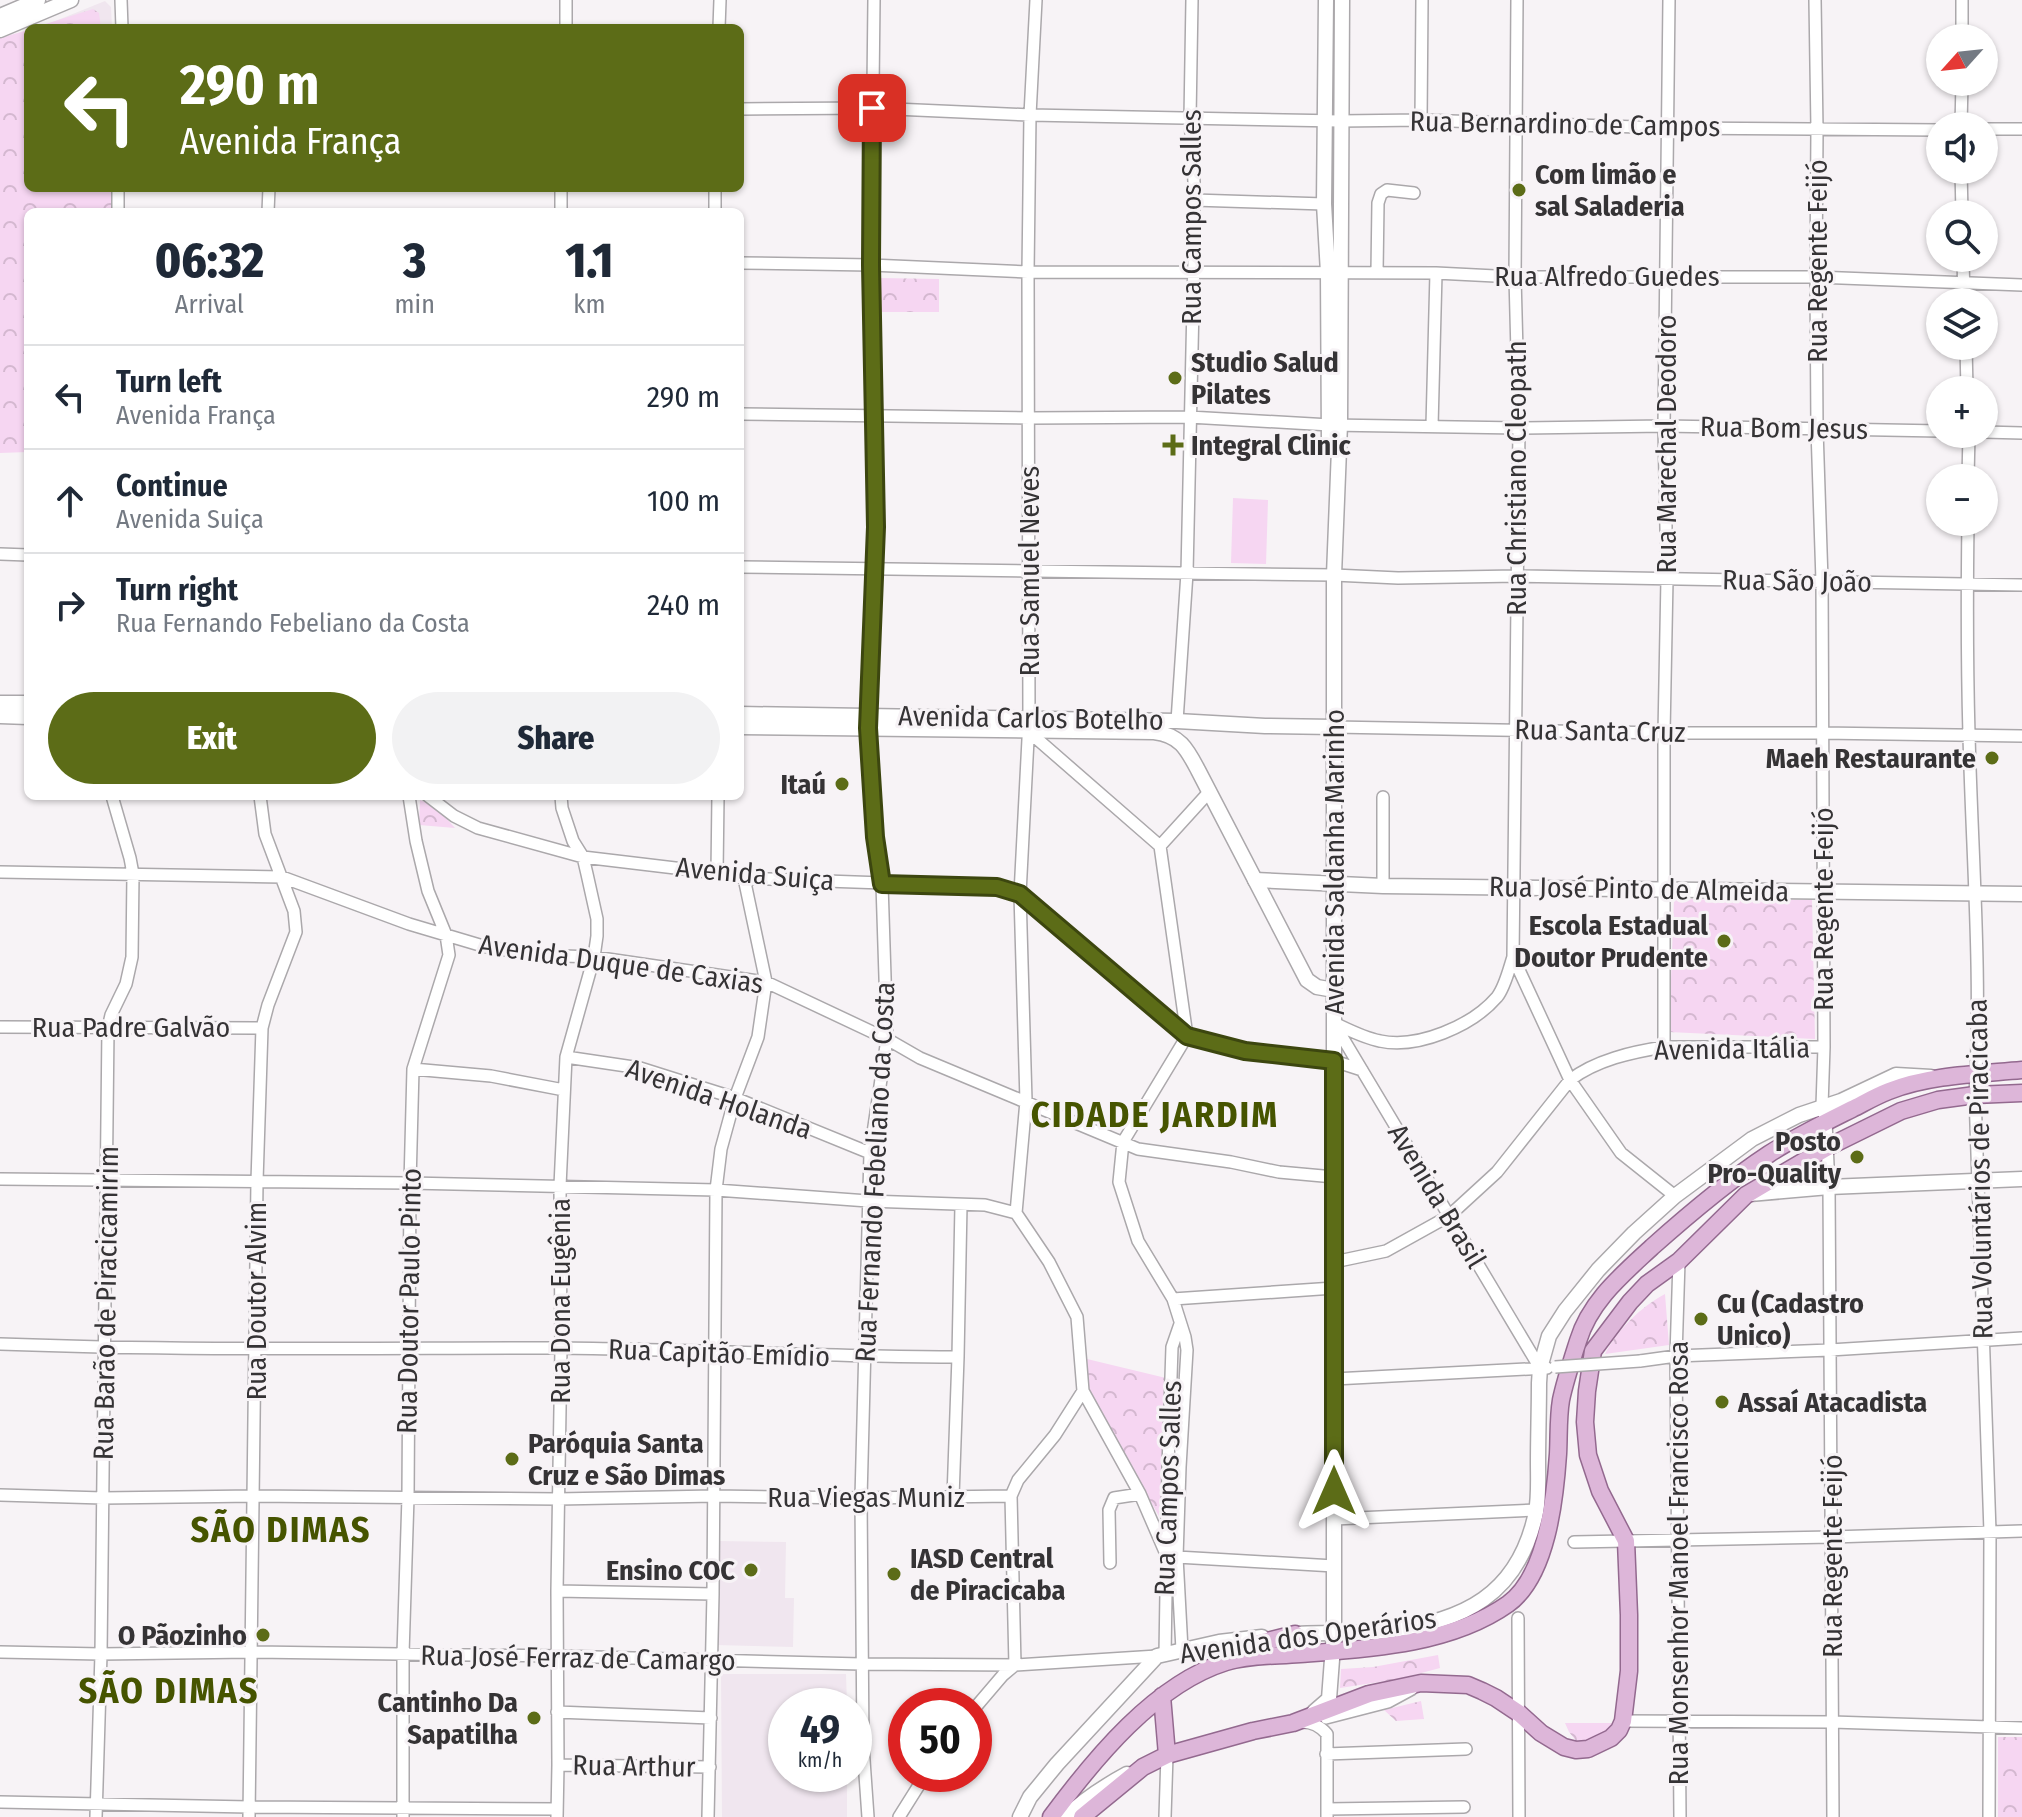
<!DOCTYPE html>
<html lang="en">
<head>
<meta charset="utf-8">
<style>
	body { margin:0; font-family:"Fira Sans Condensed",sans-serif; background:#f2f2f3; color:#1f2937; height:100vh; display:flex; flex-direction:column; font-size:30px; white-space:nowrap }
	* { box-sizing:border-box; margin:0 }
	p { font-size:26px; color:#747a83 }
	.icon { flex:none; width:44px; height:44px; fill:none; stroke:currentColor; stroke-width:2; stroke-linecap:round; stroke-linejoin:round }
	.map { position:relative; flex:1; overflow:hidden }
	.panel { position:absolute; left:24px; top:208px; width:720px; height:592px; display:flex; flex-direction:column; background:#fff; border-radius:12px; box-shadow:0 2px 6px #0004 }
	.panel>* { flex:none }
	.top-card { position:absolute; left:24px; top:24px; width:720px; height:168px; border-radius:12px; box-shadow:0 2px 6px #0004; background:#5c6c17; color:#fff; overflow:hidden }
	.needle { width:52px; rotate:243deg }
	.buttons { position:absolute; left:1926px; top:24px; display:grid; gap:16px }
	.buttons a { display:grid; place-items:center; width:72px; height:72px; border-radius:50%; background:#fff; box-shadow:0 2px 6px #0004; font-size:40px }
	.speed { position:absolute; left:768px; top:1688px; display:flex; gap:16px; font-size:40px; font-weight:700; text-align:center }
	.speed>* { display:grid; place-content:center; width:104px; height:104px; border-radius:50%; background:#fff; box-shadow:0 2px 6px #0004; line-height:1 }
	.speed small { font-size:20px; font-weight:400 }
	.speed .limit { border:12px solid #d22; background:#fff; color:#111 }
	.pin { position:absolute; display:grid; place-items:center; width:68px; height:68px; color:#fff; margin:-34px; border-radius:16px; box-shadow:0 4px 12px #0006 }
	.me { position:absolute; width:88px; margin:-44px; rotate:0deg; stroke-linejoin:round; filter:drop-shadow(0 0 6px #0008) }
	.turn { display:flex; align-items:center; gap:28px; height:168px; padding:0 24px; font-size:36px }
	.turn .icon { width:104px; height:104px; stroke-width:2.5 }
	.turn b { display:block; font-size:56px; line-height:68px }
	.eta { display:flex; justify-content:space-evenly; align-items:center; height:136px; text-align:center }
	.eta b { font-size:48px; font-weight:800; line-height:56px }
	.primary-button { display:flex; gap:16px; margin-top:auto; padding:16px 24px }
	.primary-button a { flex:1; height:92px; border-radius:48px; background:#5c6c17; color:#fff; font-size:32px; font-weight:800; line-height:92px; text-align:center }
	.primary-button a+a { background:#f2f2f3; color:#1f2937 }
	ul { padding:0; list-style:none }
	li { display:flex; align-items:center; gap:24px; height:104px; padding:0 24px; border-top:2px solid #e0e1e3 }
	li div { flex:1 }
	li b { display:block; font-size:30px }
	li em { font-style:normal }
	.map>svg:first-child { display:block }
	.built { fill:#f0e6ef }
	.green { fill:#f6d6f2 }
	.park { fill:url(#park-crowns) }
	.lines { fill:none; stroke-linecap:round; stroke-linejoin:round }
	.minor-casing { stroke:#aba8ab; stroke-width:14 }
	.tertiary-casing { stroke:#aba8ab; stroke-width:17 }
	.secondary-casing { stroke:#aba8ab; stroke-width:17 }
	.primary-casing { stroke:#93698f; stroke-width:19 }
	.minor { stroke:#fff; stroke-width:11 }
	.tertiary { stroke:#fff; stroke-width:14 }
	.secondary { stroke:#fff; stroke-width:14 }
	.primary { stroke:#ddb6d9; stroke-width:16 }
	.minor-bridge-casing { stroke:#aba8ab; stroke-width:14; stroke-linecap:butt }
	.minor-bridge { stroke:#fff; stroke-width:11 }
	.route-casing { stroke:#3c460f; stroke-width:20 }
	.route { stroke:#5c6c17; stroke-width:14 }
	.poi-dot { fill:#5c6c17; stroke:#f7f3f6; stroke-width:3 }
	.labels { text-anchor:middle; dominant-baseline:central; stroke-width:6; stroke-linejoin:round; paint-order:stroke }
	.street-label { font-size:28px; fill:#353335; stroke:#f7f3f6 }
	.poi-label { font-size:28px; font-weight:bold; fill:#353335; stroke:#f7f3f6; text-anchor:start }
	.district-label { font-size:36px; font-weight:bold; letter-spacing:2px; fill:#465400; stroke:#f7f3f6 }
</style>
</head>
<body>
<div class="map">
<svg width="2022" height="1817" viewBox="0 0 2022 1817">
	<defs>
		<pattern id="park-crowns" width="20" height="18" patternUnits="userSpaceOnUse" patternTransform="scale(2)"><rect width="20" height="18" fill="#f6d6f2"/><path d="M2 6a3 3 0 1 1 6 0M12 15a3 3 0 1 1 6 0" fill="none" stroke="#d4b8d0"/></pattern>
	</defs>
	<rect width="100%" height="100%" fill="#f7f3f6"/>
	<path class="built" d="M 105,1 L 111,7 L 112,28 L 38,28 Z
		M 718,1541 L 786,1542 L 785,1598 L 794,1598 L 793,1647 L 716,1645 Z
		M 721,1674 L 846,1674 L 847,1706 L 786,1706 L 786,1774 L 847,1774 L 847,1817 L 722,1817 Z"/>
	<path class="green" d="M 1233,498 L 1268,500 L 1266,564 L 1231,563 Z"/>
	<path class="park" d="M 93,9 L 99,13 L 101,28 L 33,28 Z
		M 28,30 L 28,188 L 111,188 L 111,212 L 28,212 L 28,452 L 0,453 L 0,38 Z
		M 880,278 L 939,279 L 939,312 L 881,312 Z
		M 420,800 C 436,805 444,816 455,828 L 419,825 Z
		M 1674,899 L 1812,900 L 1815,1039 L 1669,1032 Z
		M 1665,1294 L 1669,1345 L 1605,1354 C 1618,1329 1641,1307 1665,1294 Z
		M 1087,1359 L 1166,1378 L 1161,1520 L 1089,1391 Z
		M 1438,1655 L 1440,1668 L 1399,1679 L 1340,1688 L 1341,1669 L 1373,1667 Z
		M 1421,1701 L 1424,1719 L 1396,1721 L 1384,1710 Z
		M 1565,1723 L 1612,1723 C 1602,1741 1597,1742 1577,1742 L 1569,1732 Z
		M 1998,1737 L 2022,1737 L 2022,1817 L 1998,1817 Z"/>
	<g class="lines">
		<defs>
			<path id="minor" d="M 121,0 L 122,28
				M 1815,0 L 1817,129 L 1816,277 L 1817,429 L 1822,581 L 1824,1047 L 1822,1106 L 1826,1121 L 1829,1187 L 1833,1817
				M 566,28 L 566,0
				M 719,28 L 720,0
				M 1962,38 L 1962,0
				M 740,109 L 872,108 L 1030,115 L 1340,121 L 1421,120 L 1668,128 L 1940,130
				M 1421,120 L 1422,0
				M 1961,126 L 1962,82
				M 1984,129 L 2022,129
				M 1961,170 L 1962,214
				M 1194,200 L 1324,204
				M 118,212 L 118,188
				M 268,212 L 269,188
				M 561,212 L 561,188
				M 715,212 L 715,188
				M 1963,258 L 1964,302
				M 740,263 L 871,265 L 1028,272 L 1436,273 L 1515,277 L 1816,277 L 2022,285
				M 1377,272 L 1378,203 L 1381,194 L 1387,190 L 1414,193
				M 1966,346 L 1967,390
				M 740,414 L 1030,418 L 1189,417 L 1330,425 L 1519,428 L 1664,426 L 1940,431
				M 1432,426 L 1436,273
				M 1984,432 L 2022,433
				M 1968,478 L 1969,434
				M 1968,522 C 1967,593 1967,664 1969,735 C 1972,855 1982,975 1975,1095 L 1990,1532 L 1989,1817
				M 0,554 L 28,555
				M 740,567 L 1334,575 L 1398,578 L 1517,576 L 2022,585
				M 1177,721 L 1187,573 L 1194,260 L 1194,182 L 1190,118 L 1192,0
				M 1334,727 L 1664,733 L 1822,733 L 2022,736
				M 1028,731 L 1160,846
				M 428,796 L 454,816 L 478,828 L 583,857 L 717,873 L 744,878 L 997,887 L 1020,894 L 1187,1036 L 1245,1051 L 1334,1061 L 1362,1070
				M 1383,797 L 1383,886
				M 0,872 L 282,877 L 409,924 L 483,946 L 534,955 L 594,957 L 766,982 L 887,1039 L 920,1058 L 1138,1149 L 1231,1162 L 1279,1172 L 1334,1177
				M 717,873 L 718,796
				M 1513,957 L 1570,1080 L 1621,1153 L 1675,1196
				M 1334,1023 C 1349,1030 1364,1038 1380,1041 C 1418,1049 1472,1026 1497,997 C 1505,987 1509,969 1513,957 L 1519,428 L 1515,277 L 1517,0
				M 1335,1025 L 1540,1368
				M 0,1027 L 262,1028
				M 1664,1047 L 1664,733 L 1667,579 L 1664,426 L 1669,0
				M 566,1057 L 640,1068 L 735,1098 L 870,1153
				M 413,1069 L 491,1076 L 564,1090
				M 0,1179 L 410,1183 L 716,1190 L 868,1201 L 985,1205 L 1016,1213
				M 1679,1261 L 1676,1356 L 1680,1817
				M 1334,1262 L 1386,1251 L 1449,1216 L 1497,1172 L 1570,1080 C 1596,1060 1632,1052 1664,1047 L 1824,1047
				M 1173,1299 L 1334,1288
				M 0,1344 C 186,1351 372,1348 558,1348 C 691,1349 825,1357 958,1357
				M 1640,1361 L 1676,1356 L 1830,1350 L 2022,1338
				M 1334,1379 L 1547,1368
				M 1083,1391 L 1140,1494 L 1166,1554 L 1177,1557 L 1334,1566
				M 0,1495 L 103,1498 L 254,1496 L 558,1499 L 714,1496 L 861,1498 L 1011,1496
				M 953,1497 L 958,1357 L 961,1205
				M 1334,1519 L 1537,1510
				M 1574,1542 L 1832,1537 L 2022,1531
				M 1110,1563 L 1109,1510 L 1114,1498 L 1140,1494
				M 557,1591 L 713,1594
				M 1518,1618 L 1519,1817
				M 1182,1650 L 1177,1557 L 1180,1467 L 1187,1350 L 1185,1337 L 1173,1299 L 1138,1241 L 1119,1182 L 1123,1142 L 1187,1036 L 1160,846 L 1210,791
				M 0,1652 L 101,1654 L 250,1652 L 558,1656 L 861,1664 L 1015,1665 L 1157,1656
				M 1165,1655 L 1168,1467 L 1172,1347 L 1180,1324
				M 974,1709 L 1003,1675 L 1015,1665 L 1011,1496 L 1018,1480 L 1055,1435 L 1083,1391 L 1077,1317 L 1049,1262 L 1016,1213 L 1026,1101 L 1020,894 L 1029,720 L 1028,272 L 1030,115 L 1036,0
				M 557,1712 L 711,1718
				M 1326,1718 L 1388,1702 L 1412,1689
				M 1623,1721 L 1832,1722 L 2022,1728
				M 1302,1722 C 1313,1722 1320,1726 1327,1734 L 1327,1817
				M 1326,1754 L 1466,1749
				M 558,1765 L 710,1767
				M 0,1802 L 249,1807 L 557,1809
				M 1327,1809 L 1464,1807
				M 96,1817 L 101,1654 L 108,1028 L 111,1015 L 126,984 L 132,957 L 133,874 L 130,858 L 112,796
				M 249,1817 L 257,1181 L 262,1028 L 268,1005 L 296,932 L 294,911 L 265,834 L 260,796
				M 403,1817 L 403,1654 L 408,1497 L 410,1183 L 413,1069 L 449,955 L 446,935 L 428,891 L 416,841 L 409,796
				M 557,1817 L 558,1765 L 557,1591 L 561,1348 L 560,1186 L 566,1057 L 594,957 L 597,936 L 597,919 L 587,874 L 583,857 L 573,841 L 562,808 L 561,796
				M 708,1817 L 713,1594 L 716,1190 L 721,1149 L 735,1098 L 758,1037 L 766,982 L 744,878
				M 868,1817 L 863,1746 L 861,1498 L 870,1153 L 887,1039 L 882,884 L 875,837 L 868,728 L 876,527 L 871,265 L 874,0
				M 899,1817 L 926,1774
				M 1165,1817 L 1167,1755"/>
			<path id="tertiary" d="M 1255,880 L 1383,886 L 2022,894
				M 1750,1194 L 1829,1187 L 2022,1179
				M 1287,1635 C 1319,1631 1353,1635 1385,1631 C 1463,1622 1519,1595 1536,1512 C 1539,1497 1538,1479 1538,1463 C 1538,1437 1539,1410 1539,1383 L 1540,1368 L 1549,1336 L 1565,1311 L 1598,1270 L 1634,1233 L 1675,1196 L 1752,1139 L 1799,1115 L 1841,1101 L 1896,1075 L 1931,1077
				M 1020,1817 L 1030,1797 L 1057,1764 L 1157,1656 L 1219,1642 L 1262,1637
				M 1066,1817 C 1084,1799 1105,1786 1127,1774"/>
			<path id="secondary" d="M 1326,0 L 1324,204 L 1328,273 L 1329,445
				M 0,16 L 38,0
				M 0,30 L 71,0
				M 0,703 L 28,703
				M 740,714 L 1177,721 L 1265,726 L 1334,727
				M 0,716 L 28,717
				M 740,727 L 1154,732 C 1180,735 1187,749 1198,770 L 1307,980 L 1317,987 L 1334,990
				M 1314,1712 L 1329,1699 L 1334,1633 L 1334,575 L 1340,424 L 1342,0"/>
			<path id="primary" d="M 1228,1654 L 1255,1644 L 1295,1634
				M 1162,1696 L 1167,1755
				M 1051,1817 C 1094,1759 1155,1684 1226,1662 C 1249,1655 1275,1656 1300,1654 C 1368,1649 1450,1645 1508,1604 C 1547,1576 1555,1499 1558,1454 C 1559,1436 1558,1418 1561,1400 C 1565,1381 1572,1360 1578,1341 C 1590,1301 1622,1275 1652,1247 C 1689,1214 1728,1181 1769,1154 C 1795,1137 1824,1123 1852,1109 C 1864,1103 1876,1096 1889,1091 C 1929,1075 1979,1074 2022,1070
				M 1082,1817 L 1143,1767 L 1167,1755 L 1253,1731 L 1293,1723 L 1369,1694 L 1421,1683 L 1468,1685 L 1482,1691 L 1496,1698 L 1520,1714 L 1541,1733 L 1564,1747 L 1576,1750 L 1588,1749 L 1611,1738 L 1619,1730 L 1623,1721 L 1629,1671 L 1629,1615 L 1626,1541 L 1600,1491 L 1588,1455 L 1585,1422 L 1587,1391 L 1593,1351 L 1630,1302 L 1647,1284 L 1679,1261 L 1746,1195 L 1828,1147 L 1901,1111 L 1938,1100 L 1975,1095 L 2022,1093"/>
		</defs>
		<use href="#minor" class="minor-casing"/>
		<use href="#tertiary" class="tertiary-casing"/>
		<use href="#secondary" class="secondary-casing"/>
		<use href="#primary" class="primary-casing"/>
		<use href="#minor" class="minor"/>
		<use href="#tertiary" class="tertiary"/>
		<use href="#secondary" class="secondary"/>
		<use href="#primary" class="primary"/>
		<defs>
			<path id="minor-bridge" d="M 1555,1367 L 1640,1361"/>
		</defs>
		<use href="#minor-bridge" class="minor-bridge-casing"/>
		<use href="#minor-bridge" class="minor-bridge"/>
	</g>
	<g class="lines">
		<defs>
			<path id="route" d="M 872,108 L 871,265 L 876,527 L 868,728 L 875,837 L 882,884 L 997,887 L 1020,894 L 1187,1036 L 1245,1051 L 1334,1061 L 1334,1491"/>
		</defs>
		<use href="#route" class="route-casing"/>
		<use href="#route" class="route"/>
	</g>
	<g class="poi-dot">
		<circle cx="1519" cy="190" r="8"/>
		<circle cx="1175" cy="378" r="8"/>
		<path d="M1169 433h8v8h8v8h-8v8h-8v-8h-8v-8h8z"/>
		<circle cx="1992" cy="758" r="8"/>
		<circle cx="842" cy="784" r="8"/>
		<circle cx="1724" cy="941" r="8"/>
		<circle cx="1857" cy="1157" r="8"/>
		<circle cx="1701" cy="1319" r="8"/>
		<circle cx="1722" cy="1402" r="8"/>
		<circle cx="512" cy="1459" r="8"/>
		<circle cx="751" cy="1570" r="8"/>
		<circle cx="894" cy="1574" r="8"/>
		<circle cx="263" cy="1635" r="8"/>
		<circle cx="534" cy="1718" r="8"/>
	</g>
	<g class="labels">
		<g class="street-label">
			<text transform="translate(1565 124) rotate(1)">Rua Bernardino de Campos</text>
			<text transform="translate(1191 217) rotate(-90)">Rua Campos Salles</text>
			<text transform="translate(1817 261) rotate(-90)">Rua Regente Feijó</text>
			<text x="1607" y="276">Rua Alfredo Guedes</text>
			<text transform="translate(1784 428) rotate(1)">Rua Bom Jesus</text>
			<text transform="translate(1666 444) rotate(-90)">Rua Marechal Deodoro</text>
			<text transform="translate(1516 478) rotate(-90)">Rua Christiano Cleopath</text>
			<text transform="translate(1029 571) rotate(-90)">Rua Samuel Neves</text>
			<text transform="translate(1797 581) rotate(1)">Rua São João</text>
			<text transform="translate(1031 718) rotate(1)">Avenida Carlos Botelho</text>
			<text transform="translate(1600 731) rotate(1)">Rua Santa Cruz</text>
			<text transform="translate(1334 862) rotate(-90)">Avenida Saldanha Marinho</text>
			<text transform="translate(755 874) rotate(5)">Avenida Suiça</text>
			<text transform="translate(1639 889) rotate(1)">Rua José Pinto de Almeida</text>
			<text transform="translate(1823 909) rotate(-90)">Rua Regente Feijó</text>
			<text transform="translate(621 964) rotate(8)">Avenida Duque de Caxias</text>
			<text x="131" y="1027">Rua Padre Galvão</text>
			<text transform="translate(1732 1049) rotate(-1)">Avenida Itália</text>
			<text transform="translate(719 1099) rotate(19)">Avenida Holanda</text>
			<text transform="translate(1980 1169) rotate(-91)">Rua Voluntários de Piracicaba</text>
			<text transform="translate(875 1172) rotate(-87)">Rua Fernando Febeliano da Costa</text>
			<text transform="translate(1437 1196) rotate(59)">Avenida Brasil</text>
			<text transform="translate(256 1301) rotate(-90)">Rua Doutor Alvim</text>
			<text transform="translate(409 1301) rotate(-89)">Rua Doutor Paulo Pinto</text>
			<text transform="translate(560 1301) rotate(-90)">Rua Dona Eugênia</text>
			<text transform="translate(106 1303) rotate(-89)">Rua Barão de Piracicamirim</text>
			<text transform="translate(719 1353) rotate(2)">Rua Capitão Emídio</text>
			<text transform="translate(1168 1488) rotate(-88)">Rua Campos Salles</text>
			<text x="866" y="1497">Rua Viegas Muniz</text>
			<text transform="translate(1832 1556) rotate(-90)">Rua Regente Feijó</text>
			<text transform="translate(1678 1563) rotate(-90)">Rua Monsenhor Manoel Francisco Rosa</text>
			<text transform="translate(1308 1636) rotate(-8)">Avenida dos Operários</text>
			<text transform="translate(578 1658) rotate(1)">Rua José Ferraz de Camargo</text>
			<text transform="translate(634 1766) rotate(1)">Rua Arthur</text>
		</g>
		<g class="poi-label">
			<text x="1535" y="174">Com limão e<tspan x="1535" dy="32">sal Saladeria</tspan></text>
			<text x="1191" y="362">Studio Salud<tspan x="1191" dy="32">Pilates</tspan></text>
			<text x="1191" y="445">Integral Clinic</text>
			<text x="1976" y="758" text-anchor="end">Maeh Restaurante</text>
			<text x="826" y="784" text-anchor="end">Itaú</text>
			<text x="1708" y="925" text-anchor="end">Escola Estadual<tspan x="1708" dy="32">Doutor Prudente</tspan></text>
			<text x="1841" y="1141" text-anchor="end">Posto<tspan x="1841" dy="32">Pro-Quality</tspan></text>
			<text x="1717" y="1303">Cu (Cadastro<tspan x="1717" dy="32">Unico)</tspan></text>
			<text x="1738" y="1402">Assaí Atacadista</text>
			<text x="528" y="1443">Paróquia Santa<tspan x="528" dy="32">Cruz e São Dimas</tspan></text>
			<text x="910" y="1558">IASD Central<tspan x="910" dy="32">de Piracicaba</tspan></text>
			<text x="735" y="1570" text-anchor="end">Ensino COC</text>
			<text x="247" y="1635" text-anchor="end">O Pãozinho</text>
			<text x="518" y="1702" text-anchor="end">Cantinho Da<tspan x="518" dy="32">Sapatilha</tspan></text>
		</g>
		<g class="district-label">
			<text x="1155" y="1115">CIDADE JARDIM</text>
			<text x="281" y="1530">SÃO DIMAS</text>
			<text x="169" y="1691">SÃO DIMAS</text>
		</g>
	</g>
</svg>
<div class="buttons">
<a><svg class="needle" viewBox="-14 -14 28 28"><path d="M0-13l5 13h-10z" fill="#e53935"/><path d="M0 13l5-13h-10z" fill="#747a83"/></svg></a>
<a><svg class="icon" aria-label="sound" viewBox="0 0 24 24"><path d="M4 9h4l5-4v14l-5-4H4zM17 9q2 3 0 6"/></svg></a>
<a><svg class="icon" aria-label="search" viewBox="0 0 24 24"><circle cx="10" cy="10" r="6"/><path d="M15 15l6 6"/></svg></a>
<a><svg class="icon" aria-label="layers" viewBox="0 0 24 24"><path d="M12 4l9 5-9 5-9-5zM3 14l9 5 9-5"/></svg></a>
<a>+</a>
<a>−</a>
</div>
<div class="speed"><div>49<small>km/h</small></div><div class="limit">50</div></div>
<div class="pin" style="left:872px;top:108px;background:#d93025"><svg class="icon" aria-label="arrive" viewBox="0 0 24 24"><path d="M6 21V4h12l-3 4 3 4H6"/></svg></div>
<svg class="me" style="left:1334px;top:1491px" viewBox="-20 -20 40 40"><path d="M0-17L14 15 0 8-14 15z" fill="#5c6c17" stroke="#fff" stroke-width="4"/></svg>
<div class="top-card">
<div class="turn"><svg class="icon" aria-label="left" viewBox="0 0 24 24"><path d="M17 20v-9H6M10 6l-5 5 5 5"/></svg><div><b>290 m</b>Avenida França</div></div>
</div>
<section class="panel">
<div class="eta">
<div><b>06:32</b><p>Arrival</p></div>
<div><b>3</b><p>min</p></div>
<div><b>1.1</b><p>km</p></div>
</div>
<ul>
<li><svg class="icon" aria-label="left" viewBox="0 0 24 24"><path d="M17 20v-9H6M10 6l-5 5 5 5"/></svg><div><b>Turn left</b><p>Avenida França</p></div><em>290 m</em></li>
<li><svg class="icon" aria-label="ahead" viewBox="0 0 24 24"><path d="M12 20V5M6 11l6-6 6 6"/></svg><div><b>Continue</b><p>Avenida Suiça</p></div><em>100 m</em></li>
<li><svg class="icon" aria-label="right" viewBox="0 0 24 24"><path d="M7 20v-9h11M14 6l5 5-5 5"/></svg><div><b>Turn right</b><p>Rua Fernando Febeliano da Costa</p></div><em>240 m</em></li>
</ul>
<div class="primary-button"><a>Exit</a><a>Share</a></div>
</section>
</div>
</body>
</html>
